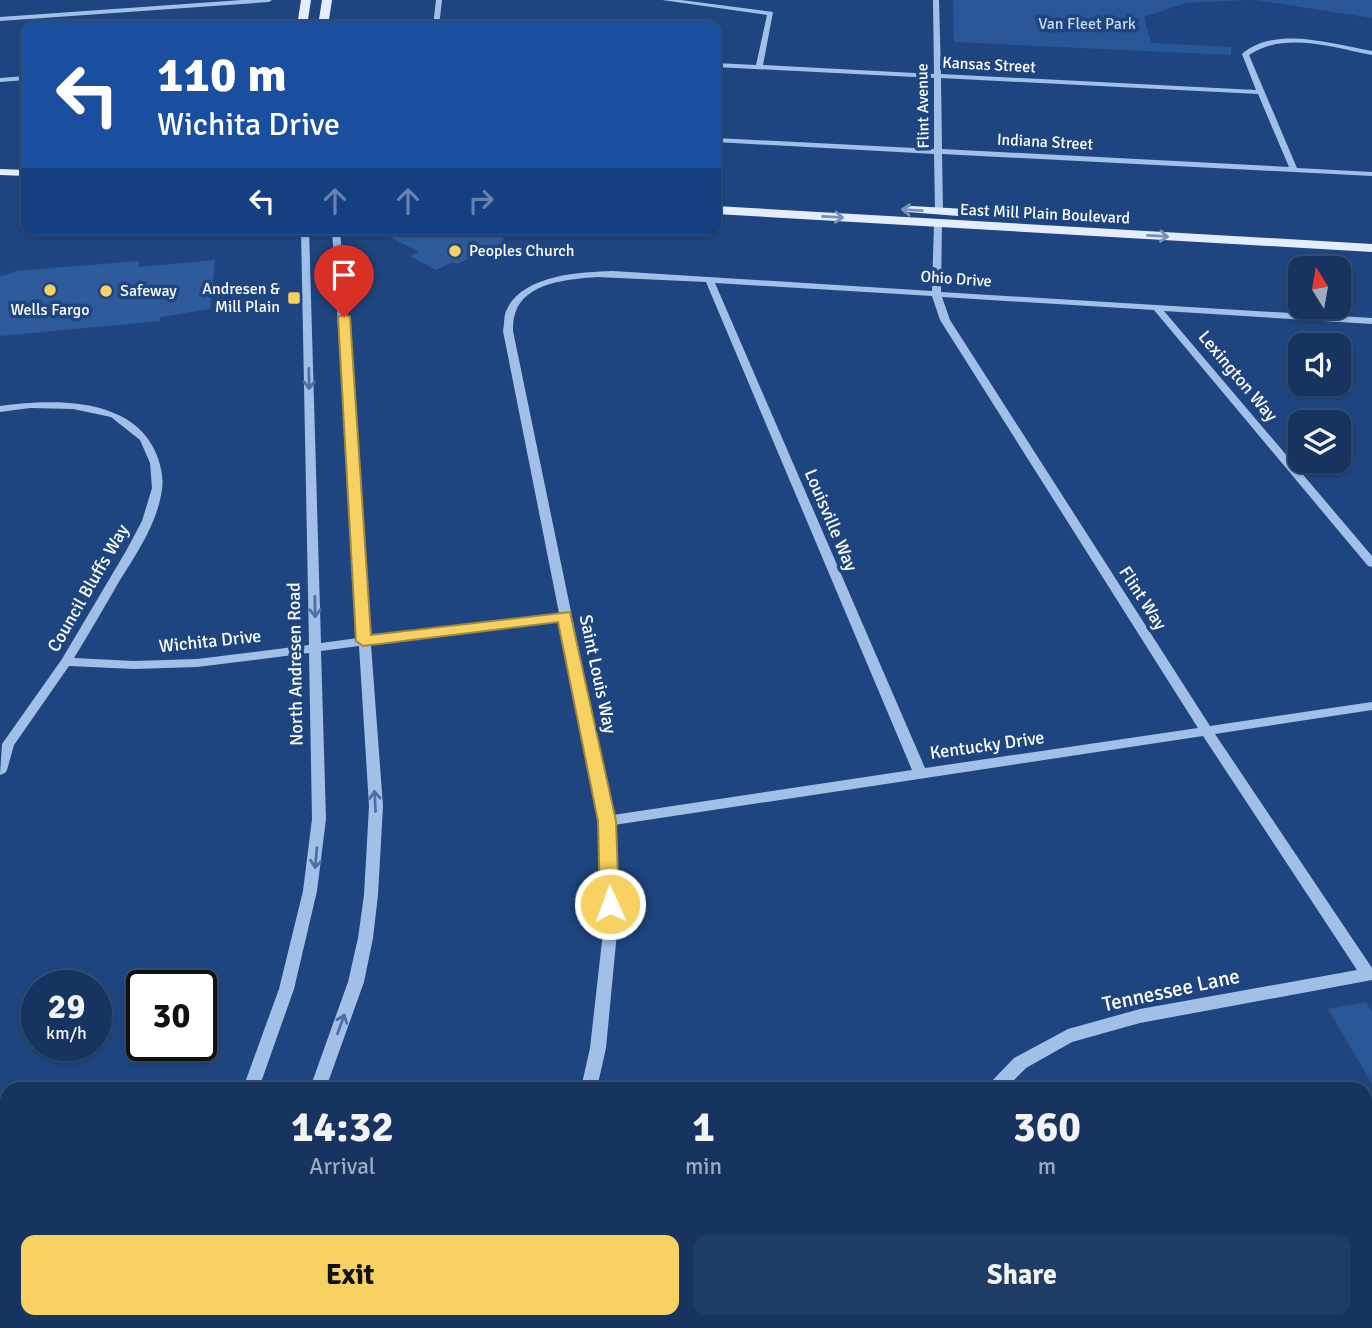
<!DOCTYPE html>
<html lang="en">
<head>
<meta charset="utf-8">
<style>
	body { margin:0; font-family:Signika,sans-serif; background:#1f3c65; color:#f1f3f6; height:100vh; display:flex; flex-direction:column; font-size:26px; white-space:nowrap }
	* { box-sizing:border-box; margin:0 }
	p { font-size:23px; color:#9eaabd }
	.icon { flex:none; width:38px; height:38px; fill:none; stroke:currentColor; stroke-width:2; stroke-linecap:round; stroke-linejoin:round }
	.map { position:relative; flex:1; overflow:hidden }
	.details { position:absolute; left:0px; top:1082px; width:1372px; height:247px; display:flex; flex-direction:column; background:#16345f; border-radius:21px 21px 0 0; box-shadow:0 2px 5px #0004,0 0 0 2px #354f74 }
	.details>* { flex:none }
	.hud { position:absolute; left:21px; top:21px; width:700px; height:214px; border-radius:14px; box-shadow:0 2px 5px #0004,0 0 0 2px #354f74; background:#1a4fa0; color:#fff; overflow:hidden }
	.needle { width:46px; rotate:349deg }
	.fabs { position:absolute; left:1288px; top:256px; display:grid; gap:14px }
	.fabs a { display:grid; place-items:center; width:63px; height:63px; border-radius:14px; background:#16345f; box-shadow:0 2px 5px #0004,0 0 0 2px #354f74; font-size:35px }
	.speed { position:absolute; left:21px; top:970px; display:flex; gap:14px; font-size:35px; font-weight:700; text-align:center }
	.speed>* { display:grid; place-content:center; width:91px; height:91px; border-radius:50%; background:#16345f; box-shadow:0 2px 5px #0004,0 0 0 2px #354f74; line-height:1 }
	.speed small { font-size:18px; font-weight:400 }
	.speed .limit { border:4px solid #111; border-radius:10px; background:#fff; color:#111 }
	.pin { position:absolute; display:grid; place-items:center; width:60px; height:60px; color:#fff; margin:-72px -30px; border-radius:50% 50% 50% 0; rotate:-45deg; box-shadow:0 0 7px #0007 }
	.pin .icon { rotate:45deg }
	.me { position:absolute; width:77px; margin:-38px; rotate:358deg; stroke-linejoin:round; filter:drop-shadow(0 0 5px #0008) }
	.turn { display:flex; align-items:center; gap:24px; height:147px; padding:0 21px; font-size:32px }
	.turn .icon { width:91px; height:91px; stroke-width:2.5 }
	.turn b { display:block; font-size:49px; line-height:60px }
	.lanes { display:flex; align-items:center; height:66px; padding:0 21px; background:#0003; justify-content:center; gap:35px; direction:ltr }
	.lanes .off { opacity:.35 }
	.eta { display:flex; justify-content:space-evenly; align-items:center; height:119px; text-align:center }
	.eta b { font-size:42px; font-weight:700; line-height:49px }
	.primary-button { display:flex; gap:14px; margin-top:auto; padding:14px 21px }
	.primary-button a { flex:1; height:80px; border-radius:14px; background:#f7d161; color:#111; font-size:28px; font-weight:700; line-height:80px; text-align:center }
	.primary-button a+a { background:#1f3c65; color:#f1f3f6 }
	.map>svg:first-child { display:block }
	.green { fill:#285697 }
	.building { fill:#2e5b9c }
	.lines { fill:none; stroke-linecap:round; stroke-linejoin:round }
	.minor { fill:#a2bfe8; fill-rule:evenodd }
	.major { fill:#e4edfe; fill-rule:evenodd }
	.oneway { stroke:#7791b8 }
	.oneway2 { stroke:#4c70a4 }
	.route { fill:#f7d161; stroke:#a1883f; stroke-width:2 }
	.poi-dot { fill:#f7d161; stroke:#1e457f; stroke-width:2.5 }
	.labels { text-anchor:middle; dominant-baseline:central; stroke-width:7; stroke-linejoin:round; paint-order:stroke }
	.far-park-label { font-size:16px; fill:#c6daf6; stroke:#1e457f }
	.far-street-label { font-size:16px; fill:#fff; stroke:#1e457f }
	.far-poi-label { font-size:16px; fill:#fff; stroke:#1e457f; text-anchor:start }
	.street-label { font-size:18px; fill:#fff; stroke:#1e457f }
	.near-street-label { font-size:21px; fill:#fff; stroke:#1e457f }
</style>
</head>
<body>
<div class="map">
<svg width="1372" height="1328" viewBox="0 0 1372 1328">
	<rect width="100%" height="100%" fill="#1e457f"/>
	<path class="green" d="M 953,0 L 1249,0 L 1186,3 L 1144,17 L 1151,43 L 1231,47 L 1231,55 L 954,42 Z
		M 1255,0 L 1372,0 L 1372,18 Z
		M 1366,1002 L 1372,1012 L 1372,1084 L 1328,1009 Z
		M 1372,1171 L 1372,1328 L 1203,1328 L 1200,1321 L 1365,1321 L 1365,1172 Z"/>
	<path class="building" d="M 374,229 L 451,229 L 460,234 L 471,229 L 486,229 L 505,239 L 501,240 L 506,242 L 457,264 L 453,262 L 436,270 L 410,256 L 419,252 Z
		M 215,260 L 210,309 L 160,317 L 160,321 L 0,336 L 0,277 L 17,271 L 139,261 L 138,267 Z"/>
	<g class="lines">
		<path class="minor" d="M 242,0 L 272,0 L 269,2 L 0,21 L 0,17 Z
			M 436,0 L 442,0 L 439,26 L 433,26 Z
			M 662,0 L 681,0 L 773,12 L 763,65 L 934,74 L 933,0 L 939,0 L 941,74 L 1256,90 L 1242,54 C 1276,25 1332,44 1372,51 L 1372,55 C 1334,48 1284,31 1249,55 L 1297,168 L 1372,172 L 1372,176 L 942,154 L 943,211 L 939,213 L 935,211 L 934,154 L 716,142 L 716,138 L 934,149 L 934,78 L 716,67 L 716,63 L 756,65 L 767,15 ZM 941,78 L 1258,94 L 1289,167 L 942,149 Z
			M 26,76 L 26,80 L 0,82 L 0,78 Z
			M 938,220 L 942,223 L 941,292 L 1372,318 L 1372,324 L 1164,311 L 1372,556 L 1372,567 L 1368,566 L 1154,310 L 942,297 L 950,320 L 1210,726 L 1372,702 L 1372,710 L 1215,734 L 1372,968 L 1372,980 L 1140,1023 L 1072,1042 L 1026,1068 L 1006,1088 L 988,1088 L 990,1083 L 1014,1058 L 1068,1029 L 1140,1009 L 1357,970 L 1203,736 L 614,825 L 617,932 L 606,1048 L 597,1088 L 581,1088 L 590,1048 L 603,932 L 600,821 L 561,620 L 371,645 L 383,806 L 378,895 L 373,938 L 364,982 L 326,1088 L 310,1088 L 348,982 L 358,938 L 364,895 L 369,806 L 359,646 L 321,651 L 326,819 L 317,891 L 294,989 L 259,1088 L 243,1088 L 279,989 L 303,891 L 312,819 L 309,653 L 197,667 L 134,669 L 69,666 L 14,745 L 7,770 L 5,773 L 0,775 L 2,744 L 62,659 L 126,551 L 142,521 L 152,488 L 150,463 L 140,440 L 111,417 L 73,409 L 30,408 L 0,412 L 0,406 C 51,399 132,396 156,453 C 160,463 164,477 162,489 C 158,522 137,553 120,580 C 105,606 90,632 74,658 L 134,661 L 197,659 L 309,645 L 301,229 L 309,229 L 321,643 L 358,638 L 332,229 L 340,229 L 370,637 L 559,613 L 503,331 C 504,326 504,319 505,314 C 518,275 579,272 613,271 L 932,291 L 934,223 ZM 597,277 L 706,282 L 912,770 L 613,815 L 513,331 C 513,326 513,319 515,314 C 524,282 570,279 597,277 ZM 715,283 L 932,296 L 940,320 L 1198,728 L 925,768 Z
			M 151,1321 L 169,1321 L 167,1328 L 149,1328 Z
			M 223,1321 L 241,1321 L 240,1328 L 222,1328 Z
			M 531,1321 L 549,1321 L 548,1328 L 530,1328 Z
			M 947,1321 L 965,1321 L 967,1328 L 949,1328 Z"/>
		<path class="major" d="M 301,0 L 311,0 L 307,26 L 297,26 Z
			M 322,0 L 332,0 L 328,26 L 318,26 Z
			M 0,169 L 26,170 L 26,176 L 0,175 Z
			M 716,206 L 1372,244 L 1372,252 L 716,214 Z
			M 911,206 L 984,210 L 990,214 L 984,218 L 907,212 L 907,208 Z"/>
	</g>
	<defs><path id="oneway-shaft" d="M-6 0H5M1.5-3L5.5 0L1.5 3" fill="none" stroke-width="1.6" stroke-linecap="round" stroke-linejoin="round" transform="scale(1.75)"/></defs>
	<g class="oneway">
		<use href="#oneway-shaft" transform="translate(912 210) rotate(-177)"/>
		<use href="#oneway-shaft" transform="translate(833 217) rotate(3)"/>
		<use href="#oneway-shaft" transform="translate(1158 236) rotate(3)"/>
	</g>
	<g class="oneway2">
		<use href="#oneway-shaft" transform="translate(309 379) rotate(89)"/>
		<use href="#oneway-shaft" transform="translate(315 607) rotate(89)"/>
		<use href="#oneway-shaft" transform="translate(375 801) rotate(-93)"/>
		<use href="#oneway-shaft" transform="translate(316 858) rotate(95)"/>
		<use href="#oneway-shaft" transform="translate(341 1024) rotate(-70)"/>
	</g>
	<path class="route" d="M 344,314 L 350,317 L 371,635 L 570,612 L 616,821 L 619,904 L 616,909 L 610,912 L 603,909 L 600,904 L 598,821 L 558,622 L 363,646 L 356,641 L 338,317 Z"/>
	<g class="poi-dot">
		<circle cx="455" cy="251" r="7"/>
		<circle cx="50" cy="290" r="7"/>
		<circle cx="106" cy="291" r="7"/>
		<rect x="287" y="291" width="14" height="14" rx="3.5"/>
	</g>
	<g class="labels">
		<g class="far-park-label">
			<text x="1087" y="24">Van Fleet Park</text>
		</g>
		<g class="far-street-label">
			<text transform="translate(989 65) rotate(3)">Kansas Street</text>
			<text transform="translate(923 106) rotate(-91)">Flint Avenue</text>
			<text transform="translate(1045 142) rotate(3)">Indiana Street</text>
			<text transform="translate(1045 214) rotate(3)">East Mill Plain Boulevard</text>
			<text transform="translate(956 279) rotate(4)">Ohio Drive</text>
		</g>
		<g class="far-poi-label">
			<text x="469" y="251">Peoples Church</text>
			<text x="280" y="289" text-anchor="end">Andresen &amp;<tspan x="280" dy="18">Mill Plain</tspan></text>
			<text x="120" y="291">Safeway</text>
			<text x="50" y="310" text-anchor="middle">Wells Fargo</text>
		</g>
		<g class="street-label">
			<text transform="translate(1238 376) rotate(50)">Lexington Way</text>
			<text transform="translate(831 520) rotate(67)">Louisville Way</text>
			<text transform="translate(88 588) rotate(-60)">Council Bluffs Way</text>
			<text transform="translate(1143 598) rotate(57)">Flint Way</text>
			<text transform="translate(210 641) rotate(-6)">Wichita Drive</text>
			<text transform="translate(295 664) rotate(-91)">North Andresen Road</text>
			<text transform="translate(598 674) rotate(78)">Saint Louis Way</text>
			<text transform="translate(987 745) rotate(-8)">Kentucky Drive</text>
		</g>
		<g class="near-street-label">
			<text transform="translate(1171 990) rotate(-12)">Tennessee Lane</text>
		</g>
	</g>
</svg>
<div class="fabs">
<a><svg class="needle" viewBox="-14 -14 28 28"><path d="M0-13l5 13h-10z" fill="#e53935"/><path d="M0 13l5-13h-10z" fill="#9eaabd"/></svg></a>
<a><svg class="icon" aria-label="sound" viewBox="0 0 24 24"><path d="M4 9h4l5-4v14l-5-4H4zM17 9q2 3 0 6"/></svg></a>
<a><svg class="icon" aria-label="layers" viewBox="0 0 24 24"><path d="M12 4l9 5-9 5-9-5zM3 14l9 5 9-5"/></svg></a>
</div>
<div class="speed"><div>29<small>km/h</small></div><div class="limit">30</div></div>
<div class="pin" style="left:344px;top:317px;background:#d93025"><svg class="icon" aria-label="arrive" viewBox="0 0 24 24"><path d="M6 21V4h12l-3 4 3 4H6"/></svg></div>
<svg class="me" style="left:610px;top:904px" viewBox="-20 -20 40 40"><circle r="17" fill="#f7d161" stroke="#fff" stroke-width="3"/><path d="M0-11L8 9 0 5-8 9z" fill="#fff"/></svg>
<div class="hud">
<div class="turn"><svg class="icon" aria-label="left" viewBox="0 0 24 24"><path d="M17 20v-9H6M10 6l-5 5 5 5"/></svg><div><b>110 m</b>Wichita Drive</div></div>
<div class="lanes"><svg class="icon" aria-label="left" viewBox="0 0 24 24"><path d="M17 20v-9H6M10 6l-5 5 5 5"/></svg><svg class="icon off" aria-label="ahead" viewBox="0 0 24 24"><path d="M12 20V5M6 11l6-6 6 6"/></svg><svg class="icon off" aria-label="ahead" viewBox="0 0 24 24"><path d="M12 20V5M6 11l6-6 6 6"/></svg><svg class="icon off" aria-label="right" viewBox="0 0 24 24"><path d="M7 20v-9h11M14 6l5 5-5 5"/></svg></div>
</div>
<section class="details">
<div class="eta">
<div><b>14:32</b><p>Arrival</p></div>
<div><b>1</b><p>min</p></div>
<div><b>360</b><p>m</p></div>
</div>
<div class="primary-button"><a>Exit</a><a>Share</a></div>
</section>
</div>
</body>
</html>
